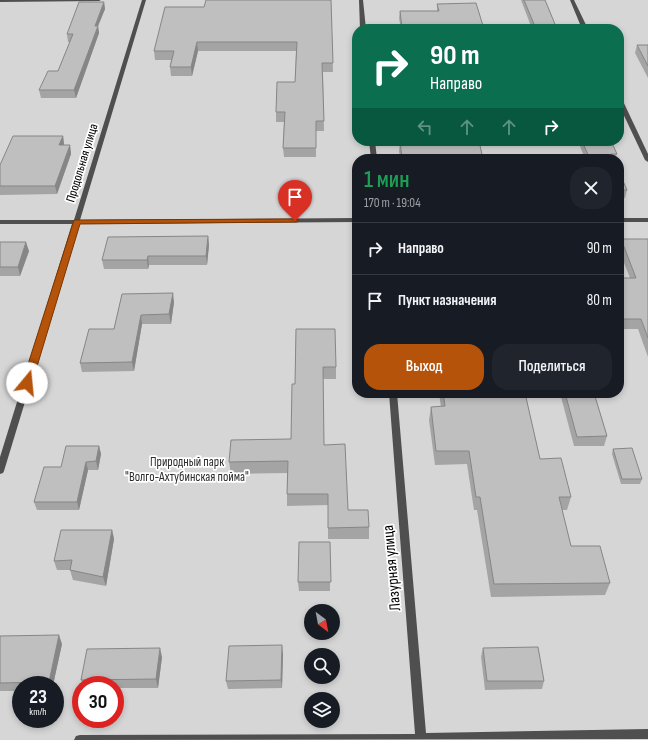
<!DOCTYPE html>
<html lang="ru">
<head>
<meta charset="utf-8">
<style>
	body { margin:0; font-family:"Sofia Sans Condensed",sans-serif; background:#20242c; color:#f1f3f6; height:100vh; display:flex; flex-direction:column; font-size:15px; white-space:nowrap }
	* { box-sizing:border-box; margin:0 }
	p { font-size:13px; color:#9ea1a6 }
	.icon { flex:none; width:22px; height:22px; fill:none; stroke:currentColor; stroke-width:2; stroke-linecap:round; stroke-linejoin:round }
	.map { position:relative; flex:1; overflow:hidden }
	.panel { position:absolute; left:352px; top:154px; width:272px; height:244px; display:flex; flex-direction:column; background:#171b24; border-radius:16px; box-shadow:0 2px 6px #0003 }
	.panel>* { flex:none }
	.banner { position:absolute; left:352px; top:24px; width:272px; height:122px; border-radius:16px; box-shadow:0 2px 6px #0003; background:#0b6e4f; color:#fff; overflow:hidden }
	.needle { width:26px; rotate:148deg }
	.fabs { position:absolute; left:304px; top:604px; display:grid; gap:8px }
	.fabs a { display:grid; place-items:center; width:36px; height:36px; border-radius:50%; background:#171b24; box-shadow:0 2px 6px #0003; font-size:20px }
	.speed { position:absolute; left:12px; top:676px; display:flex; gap:8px; font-size:20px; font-weight:700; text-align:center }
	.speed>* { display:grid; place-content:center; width:52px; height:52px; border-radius:50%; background:#171b24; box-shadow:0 2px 6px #0003; line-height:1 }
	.speed small { font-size:10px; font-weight:400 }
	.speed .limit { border:6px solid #d22; background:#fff; color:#111 }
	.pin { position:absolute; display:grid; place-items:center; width:34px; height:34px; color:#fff; margin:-41px -17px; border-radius:50% 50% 50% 0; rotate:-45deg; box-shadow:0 0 4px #0007 }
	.pin .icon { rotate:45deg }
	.me { position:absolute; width:44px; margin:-22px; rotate:17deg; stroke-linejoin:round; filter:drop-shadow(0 0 3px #0008) }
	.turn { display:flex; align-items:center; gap:14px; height:84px; padding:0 12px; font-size:18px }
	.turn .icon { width:52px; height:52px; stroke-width:2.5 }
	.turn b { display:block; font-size:28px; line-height:34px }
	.lanes { display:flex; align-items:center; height:38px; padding:0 12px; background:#0003; justify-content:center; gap:20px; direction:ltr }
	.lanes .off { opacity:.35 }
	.round { display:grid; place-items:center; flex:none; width:42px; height:42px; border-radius:16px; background:#20242c }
	.overview { display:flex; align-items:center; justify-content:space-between; height:68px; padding:0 12px }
	h1 { font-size:24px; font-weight:600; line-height:30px; color:#1e9e55 }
	.cta { display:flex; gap:8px; margin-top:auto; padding:8px 12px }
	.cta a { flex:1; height:46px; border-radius:16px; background:#b45309; color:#fff; font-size:16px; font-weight:600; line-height:46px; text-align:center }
	.cta a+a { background:#20242c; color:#f1f3f6 }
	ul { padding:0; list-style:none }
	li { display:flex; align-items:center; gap:12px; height:52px; padding:0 12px; border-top:1px solid #363941 }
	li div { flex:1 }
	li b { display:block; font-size:15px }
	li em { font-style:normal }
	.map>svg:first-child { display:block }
	.green { fill:#d6d6d6; fill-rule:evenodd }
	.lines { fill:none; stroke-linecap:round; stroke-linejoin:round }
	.street { fill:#4f4f4f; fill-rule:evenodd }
	.wall { fill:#a4a4a4 }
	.shaded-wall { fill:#868686 }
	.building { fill:#bfbfbf; stroke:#868686 }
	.route { fill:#b45309; stroke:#753606 }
	.labels { text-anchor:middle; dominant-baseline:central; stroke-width:3.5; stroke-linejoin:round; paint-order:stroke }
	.street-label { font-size:13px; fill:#000; stroke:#fff }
	.park-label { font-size:13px; fill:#2d2d2d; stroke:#fff }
	.near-street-label { font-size:16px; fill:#000; stroke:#fff }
</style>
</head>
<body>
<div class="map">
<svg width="648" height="740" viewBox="0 0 648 740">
	<rect width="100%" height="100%" fill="#fff"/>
	<path class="green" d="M 0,0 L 648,0 L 648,740 L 0,740 ZM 357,29 L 619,29 L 619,141 L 357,141 ZM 357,159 L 619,159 L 619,393 L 357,393 ZM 311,611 L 333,611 L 333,633 L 311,633 ZM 311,655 L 333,655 L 333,677 L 311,677 ZM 21,685 L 55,685 L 55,719 L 21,719 ZM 81,685 L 115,685 L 115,719 L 81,719 ZM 311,699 L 333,699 L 333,721 L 311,721 Z"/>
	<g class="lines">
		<path class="street" d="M 0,0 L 101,0 L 99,1 L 0,2 Z
			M 142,0 L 146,0 L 80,220 L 357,218 L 357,222 L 79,224 L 4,471 L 3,473 L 0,474 L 0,457 L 72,224 L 0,224 L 0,220 L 74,220 Z
			M 359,0 L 363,0 L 366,29 L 360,29 Z
			M 570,0 L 574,0 L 588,29 L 582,29 Z
			M 619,97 L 622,99 L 648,154 L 648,162 L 645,160 L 619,105 Z
			M 369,141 L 375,141 L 377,159 L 371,159 Z
			M 619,218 L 648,218 L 648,222 L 619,222 Z
			M 389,393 L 397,393 L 426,733 L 648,729 L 648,739 L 74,740 L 76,736 L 80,735 L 415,734 Z"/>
	</g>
	<path class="wall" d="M 331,0 L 333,72 L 323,72 L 324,131 L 316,131 L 316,157 L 284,157 L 283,148 L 284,122 L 276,122 L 276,112 L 295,82 L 296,51 L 198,51 L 192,76 L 171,76 L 170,67 L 171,60 L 155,60 L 154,51 L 204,7 Z
		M 521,0 L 545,0 L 557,29 L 532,29 Z
		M 104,2 L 105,9 L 98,26 L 99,33 L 76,98 L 41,98 L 39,90 L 58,71 L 70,42 L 68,42 L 67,34 Z
		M 437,4 L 484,29 L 401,29 L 399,18 L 400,11 L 437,11 Z
		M 637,45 L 648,45 L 648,78 L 635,53 Z
		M 63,136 L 64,144 L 64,145 L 70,145 L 71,154 L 57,194 L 0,195 L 0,165 Z
		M 400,141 L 483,159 L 400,159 L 399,151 Z
		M 578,141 L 611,141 L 617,154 L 615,159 L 585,159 Z
		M 619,172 L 627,190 L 625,198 L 619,198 Z
		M 208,236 L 209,245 L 207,265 L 149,265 L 148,269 L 104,269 L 102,260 Z
		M 621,239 L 648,239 L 648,357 L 638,329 L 619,329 L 619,278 L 630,278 L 619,250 Z
		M 0,242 L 29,251 L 20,276 L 0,276 Z
		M 122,294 L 174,302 L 171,324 L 142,324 L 134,371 L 82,372 L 80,363 L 114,329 Z
		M 296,329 L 336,367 L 336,379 L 323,379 L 324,445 L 348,510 L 369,527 L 369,539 L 328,539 L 328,505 L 287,506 L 287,473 L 231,474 L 229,462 L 291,439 L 295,384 Z
		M 439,393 L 525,393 L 540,459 L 571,497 L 567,510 L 562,510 L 571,546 L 610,583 L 605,595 L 491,597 L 477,510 L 474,510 L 467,464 L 435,465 L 429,420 L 431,407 L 441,407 Z
		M 560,393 L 594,393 L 607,436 L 604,446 L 574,446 Z
		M 99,446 L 101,454 L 98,470 L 88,470 L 79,510 L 37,510 L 34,502 L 61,467 Z
		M 613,449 L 642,479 L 640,484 L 621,484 L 612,454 Z
		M 112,530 L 114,539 L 106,586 L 73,580 L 70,570 L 57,570 L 54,561 Z
		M 330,542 L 330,591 L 299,591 L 298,582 Z
		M 0,636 L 62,644 L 53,685 L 21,685 L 21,691 L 0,691 Z
		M 483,648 L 544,681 L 542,689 L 485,690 L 481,657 Z
		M 283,654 L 282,688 L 228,689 L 226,681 Z
		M 162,657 L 158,688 L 115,688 L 115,685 L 83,685 L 81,680 Z"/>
	<path class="shaded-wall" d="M 104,2 L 105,9 L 98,26 L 99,33 L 76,98 L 74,90 L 95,26 Z
		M 197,42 L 198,51 L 192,76 L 191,67 Z
		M 63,136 L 64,144 L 61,154 L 59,145 Z
		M 70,145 L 71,154 L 57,194 L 55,186 Z
		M 208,236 L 209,245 L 207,265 L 206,256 Z
		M 26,242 L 29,251 L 20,276 L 18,267 Z
		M 148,256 L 149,265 L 148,269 L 147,260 Z
		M 173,293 L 174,302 L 171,324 L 169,314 Z
		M 141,315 L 142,324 L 134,371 L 132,362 Z
		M 99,446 L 101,454 L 98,470 L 96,461 Z
		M 86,462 L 88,470 L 79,510 L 77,502 Z
		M 112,530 L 114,539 L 106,586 L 103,577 Z
		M 59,635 L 62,644 L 53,685 L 50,685 L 49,682 Z
		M 282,645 L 283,654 L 282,688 L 281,680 Z
		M 160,648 L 162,657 L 158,688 L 156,679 Z"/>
	<path class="building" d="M 206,0 L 331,0 L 333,63 L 322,63 L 324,121 L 316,121 L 316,148 L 283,148 L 285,112 L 276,112 L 277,82 L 295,82 L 297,42 L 197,42 L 191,67 L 170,67 L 174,51 L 154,51 L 165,7 L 204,7 Z
		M 524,0 L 545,0 L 557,29 L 536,29 Z
		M 79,2 L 104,2 L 95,26 L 98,26 L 74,90 L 39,90 L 48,71 L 58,71 L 73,34 L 67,34 Z
		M 476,3 L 484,29 L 455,29 L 455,27 L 402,28 L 400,11 L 439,11 L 437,4 Z
		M 637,45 L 648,45 L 648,66 Z
		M 13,136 L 63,136 L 59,145 L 70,145 L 55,186 L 0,186 L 0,165 Z
		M 400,141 L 479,141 L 483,159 L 402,159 Z
		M 582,141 L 611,141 L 617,154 L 611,154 L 613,159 L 590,159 Z
		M 619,172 L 627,190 L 619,190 Z
		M 208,236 L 206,256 L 148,256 L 147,260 L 102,260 L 108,237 Z
		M 621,239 L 648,239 L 648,338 L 641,319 L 619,319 L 619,278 L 636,278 Z
		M 0,242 L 26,242 L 18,267 L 0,267 Z
		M 173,293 L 169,314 L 141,315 L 132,362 L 80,363 L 89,329 L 114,329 L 122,294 Z
		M 296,329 L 335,329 L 336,367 L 323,367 L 324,445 L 345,444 L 348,510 L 368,510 L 369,527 L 328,528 L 328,494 L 287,494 L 288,461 L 229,462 L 231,440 L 291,439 L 292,384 L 295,384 Z
		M 443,393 L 525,393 L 540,459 L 561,458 L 571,497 L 559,497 L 571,546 L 600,546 L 610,583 L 494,584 L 480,497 L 476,497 L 469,451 L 436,451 L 431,407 L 445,406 Z
		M 565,393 L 594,393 L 607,436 L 577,437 Z
		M 66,446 L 99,446 L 96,461 L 86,462 L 77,502 L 34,502 L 44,467 L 61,467 Z
		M 632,448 L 642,479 L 622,479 L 613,449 Z
		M 61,530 L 112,530 L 103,577 L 70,570 L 72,560 L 54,561 Z
		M 299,542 L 330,542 L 331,582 L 298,582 Z
		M 59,635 L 49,682 L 0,683 L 0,636 Z
		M 282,645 L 281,680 L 226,681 L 229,646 Z
		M 538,647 L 544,681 L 487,681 L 483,648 Z
		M 160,648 L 156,679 L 81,680 L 87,649 Z"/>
	<path class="route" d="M 295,219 L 299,221 L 297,222 L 80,224 L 32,383 L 30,385 L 24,385 L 22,383 L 74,220 Z"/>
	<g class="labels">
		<g class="street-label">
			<text transform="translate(82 163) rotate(-73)">Продольная улица</text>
		</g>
		<g class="park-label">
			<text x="187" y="462">Природный парк<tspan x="187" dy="15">"Волго-Ахтубинская пойма"</tspan></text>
		</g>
		<g class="near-street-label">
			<text transform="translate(392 568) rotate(-95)">Лазурная улица</text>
		</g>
	</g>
</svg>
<div class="fabs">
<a><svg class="needle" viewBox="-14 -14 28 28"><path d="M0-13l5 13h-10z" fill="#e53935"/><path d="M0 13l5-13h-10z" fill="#9ea1a6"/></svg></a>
<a><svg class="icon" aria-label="search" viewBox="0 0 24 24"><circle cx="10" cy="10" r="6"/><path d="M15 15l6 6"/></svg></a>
<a><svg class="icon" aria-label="layers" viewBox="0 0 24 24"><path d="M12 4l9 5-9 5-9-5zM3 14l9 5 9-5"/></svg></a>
</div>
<div class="speed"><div>23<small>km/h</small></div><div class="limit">30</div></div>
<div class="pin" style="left:295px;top:221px;background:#d93025"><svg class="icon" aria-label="arrive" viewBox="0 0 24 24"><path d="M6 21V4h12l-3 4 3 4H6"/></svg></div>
<svg class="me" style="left:27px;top:383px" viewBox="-20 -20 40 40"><circle r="19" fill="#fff"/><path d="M0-13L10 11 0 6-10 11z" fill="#b45309"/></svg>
<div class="banner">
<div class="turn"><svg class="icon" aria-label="right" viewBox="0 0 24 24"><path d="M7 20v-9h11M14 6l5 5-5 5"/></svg><div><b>90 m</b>Направо</div></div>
<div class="lanes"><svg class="icon off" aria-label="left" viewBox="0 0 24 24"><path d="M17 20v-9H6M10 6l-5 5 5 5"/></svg><svg class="icon off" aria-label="ahead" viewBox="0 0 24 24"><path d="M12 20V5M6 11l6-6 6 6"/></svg><svg class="icon off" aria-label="ahead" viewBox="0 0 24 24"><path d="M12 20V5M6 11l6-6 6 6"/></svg><svg class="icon" aria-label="right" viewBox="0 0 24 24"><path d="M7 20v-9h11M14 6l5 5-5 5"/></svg></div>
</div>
<section class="panel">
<div class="overview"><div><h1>1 мин</h1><p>170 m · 19:04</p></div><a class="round"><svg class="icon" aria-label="close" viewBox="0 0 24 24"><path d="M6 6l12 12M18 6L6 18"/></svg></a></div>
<ul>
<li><svg class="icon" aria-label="right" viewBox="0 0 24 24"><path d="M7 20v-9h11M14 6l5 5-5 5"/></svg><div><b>Направо</b></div><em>90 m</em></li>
<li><svg class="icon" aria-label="arrive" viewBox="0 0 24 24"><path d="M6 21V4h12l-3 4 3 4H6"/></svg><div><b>Пункт назначения</b></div><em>80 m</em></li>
</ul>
<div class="cta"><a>Выход</a><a>Поделиться</a></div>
</section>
</div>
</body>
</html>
